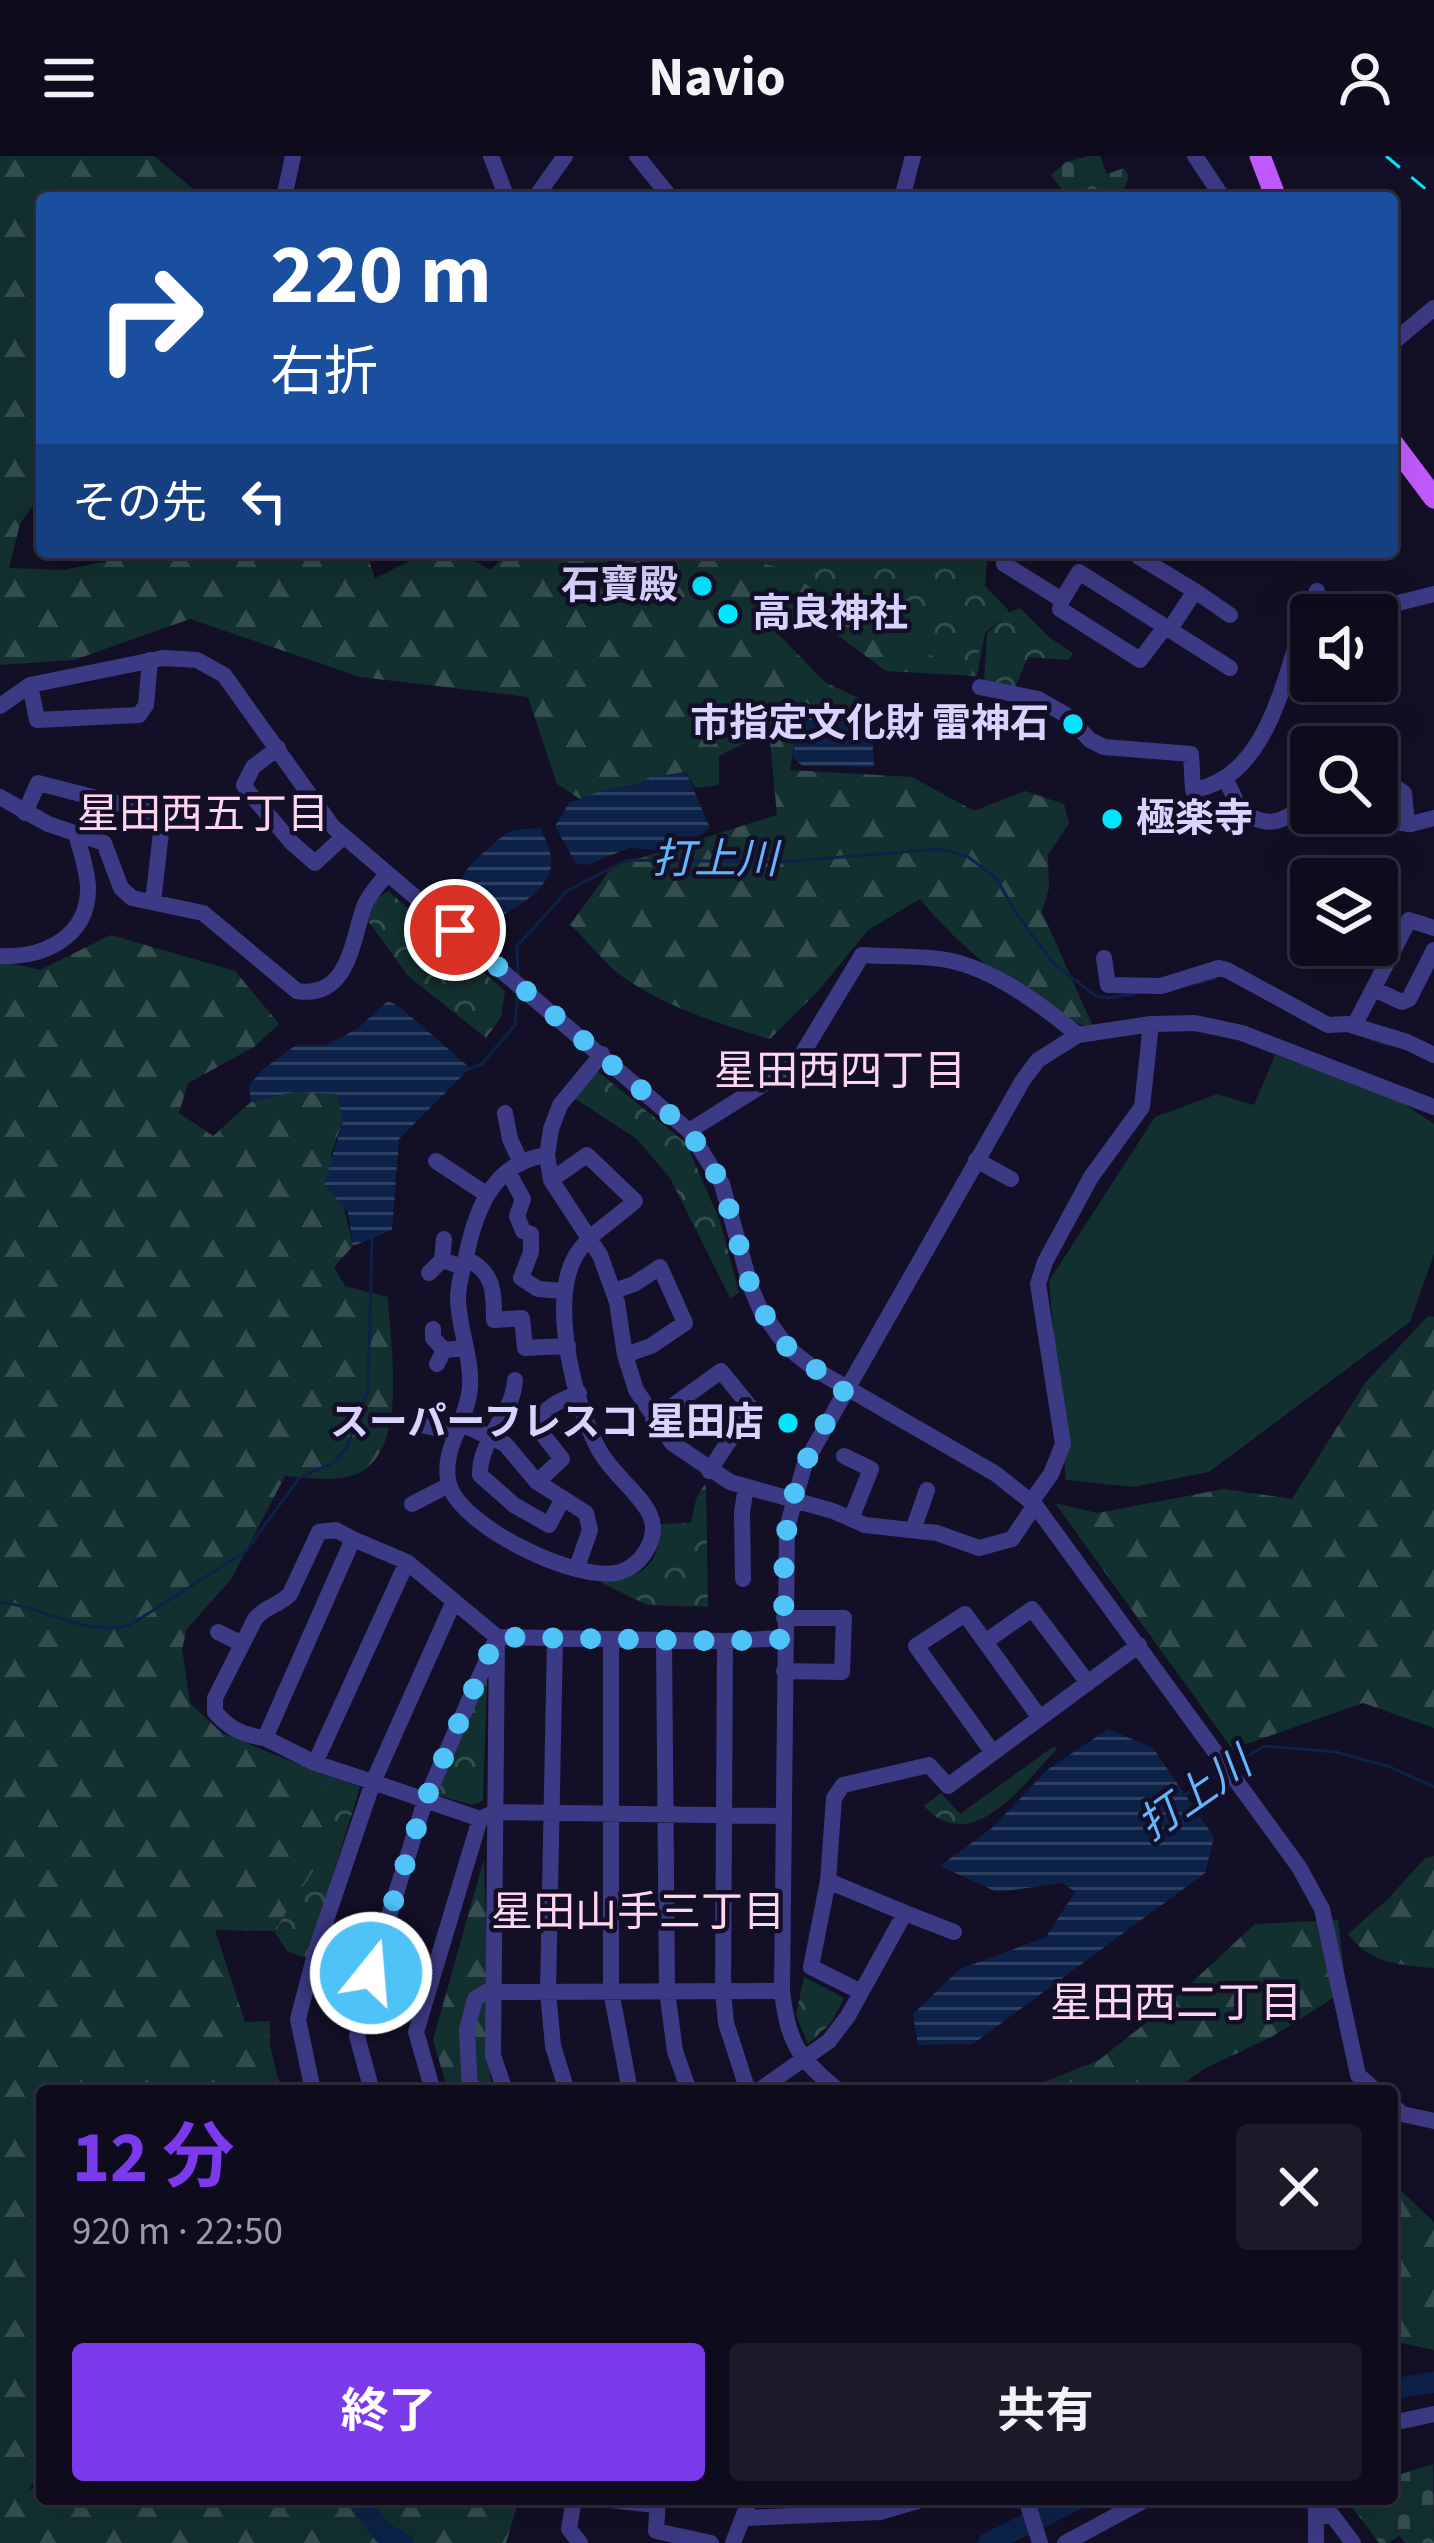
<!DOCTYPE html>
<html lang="ja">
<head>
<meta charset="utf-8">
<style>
	body { margin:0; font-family:"Source Sans 3","Noto Sans JP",sans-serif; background:#1c1929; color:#f1f3f6; height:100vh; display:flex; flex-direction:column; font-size:45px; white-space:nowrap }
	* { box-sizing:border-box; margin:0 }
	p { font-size:39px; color:#9b9ba3 }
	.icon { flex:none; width:66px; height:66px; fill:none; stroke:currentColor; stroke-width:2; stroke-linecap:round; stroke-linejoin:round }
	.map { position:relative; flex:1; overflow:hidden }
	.side { position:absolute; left:36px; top:1929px; width:1362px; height:420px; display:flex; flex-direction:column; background:#0e0b1c; border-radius:12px; box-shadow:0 12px 48px #0002,0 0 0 3px #2e2b3b }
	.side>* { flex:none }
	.guide { position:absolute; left:36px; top:36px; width:1362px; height:366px; border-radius:12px; box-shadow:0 12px 48px #0002,0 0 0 3px #2e2b3b; background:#1a4fa0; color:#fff; overflow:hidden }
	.controls { position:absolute; left:1290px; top:438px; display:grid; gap:24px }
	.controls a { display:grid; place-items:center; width:108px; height:108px; border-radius:12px; background:#0e0b1c; box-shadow:0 12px 48px #0002,0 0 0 3px #2e2b3b; font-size:60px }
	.pin { position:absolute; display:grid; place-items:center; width:102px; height:102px; color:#fff; margin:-51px; border:6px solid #fff; border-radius:50%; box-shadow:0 3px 12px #0007 }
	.me { position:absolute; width:132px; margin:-66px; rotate:17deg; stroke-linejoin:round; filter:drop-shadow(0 0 9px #0008) }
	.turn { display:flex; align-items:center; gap:42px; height:252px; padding:0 36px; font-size:54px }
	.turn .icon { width:156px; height:156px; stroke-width:2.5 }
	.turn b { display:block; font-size:84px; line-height:102px }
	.then { display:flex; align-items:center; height:114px; padding:0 36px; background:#0003; gap:24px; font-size:45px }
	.round { display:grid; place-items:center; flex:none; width:126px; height:126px; border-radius:12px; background:#1c1929 }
	.head { display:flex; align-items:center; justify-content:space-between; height:204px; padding:0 36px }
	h1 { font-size:72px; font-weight:700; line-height:90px; color:#7c3aed }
	.button { display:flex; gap:24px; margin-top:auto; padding:24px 36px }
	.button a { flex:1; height:138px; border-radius:12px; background:#7c3aed; color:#fff; font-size:48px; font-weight:700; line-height:138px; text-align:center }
	.button a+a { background:#1c1929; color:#f1f3f6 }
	header { display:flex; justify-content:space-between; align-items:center; height:156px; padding:0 36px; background:#0e0b1c; font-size:54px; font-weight:700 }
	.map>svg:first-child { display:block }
	.grass { fill:#12302f }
	.forest { fill:url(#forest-firs) }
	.cemetery { fill:url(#cemetery-stones) }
	.park { fill:url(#park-crowns) }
	.water { fill:url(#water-rules) }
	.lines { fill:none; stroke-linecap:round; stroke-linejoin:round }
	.stream { stroke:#0c2248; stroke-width:3 }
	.river { stroke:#0c2248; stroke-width:21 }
	.minor { stroke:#3d3a85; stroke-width:16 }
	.major { stroke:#c25bff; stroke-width:21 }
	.rail { stroke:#00e5ff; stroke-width:3; stroke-dasharray:18 15; stroke-linecap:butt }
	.route { stroke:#4fc3f7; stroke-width:21; stroke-dasharray:0 37.8 }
	.poi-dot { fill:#00e5ff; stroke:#130f26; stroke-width:4.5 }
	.labels { text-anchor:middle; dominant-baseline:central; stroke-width:9; stroke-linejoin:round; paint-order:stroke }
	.poi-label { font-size:39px; font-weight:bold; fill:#d9d4ff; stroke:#130f26; text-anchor:end }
	.neighbourhood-label { font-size:42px; fill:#ffd6f0; stroke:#130f26 }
	.water-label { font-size:42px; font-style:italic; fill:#62b6ff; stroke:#130f26 }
</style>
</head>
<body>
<header><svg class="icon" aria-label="menu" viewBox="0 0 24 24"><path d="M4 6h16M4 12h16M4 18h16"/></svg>Navio<svg class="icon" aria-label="person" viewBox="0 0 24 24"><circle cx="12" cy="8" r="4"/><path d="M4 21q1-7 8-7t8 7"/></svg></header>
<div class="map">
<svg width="1434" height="2387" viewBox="0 0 1434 2387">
	<defs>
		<pattern id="forest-firs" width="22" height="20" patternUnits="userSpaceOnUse" patternTransform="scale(3)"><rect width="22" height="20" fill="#12302f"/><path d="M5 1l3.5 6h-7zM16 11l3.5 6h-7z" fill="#344d4e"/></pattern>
		<pattern id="cemetery-stones" width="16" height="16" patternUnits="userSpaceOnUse" patternTransform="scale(3)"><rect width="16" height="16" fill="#12302f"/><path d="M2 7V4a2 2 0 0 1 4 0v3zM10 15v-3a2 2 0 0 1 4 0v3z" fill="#344d4e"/></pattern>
		<pattern id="park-crowns" width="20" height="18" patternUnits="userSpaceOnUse" patternTransform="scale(3)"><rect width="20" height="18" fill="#12302f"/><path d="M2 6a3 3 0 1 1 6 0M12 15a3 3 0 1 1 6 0" fill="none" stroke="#344d4e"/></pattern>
		<pattern id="water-rules" width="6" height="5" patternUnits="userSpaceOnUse" patternTransform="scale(3)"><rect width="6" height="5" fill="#0c2248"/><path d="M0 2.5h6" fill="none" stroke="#2f4163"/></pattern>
	</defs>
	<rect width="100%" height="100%" fill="#130f26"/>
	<path class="grass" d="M 1275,899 L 1397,943 L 1434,968 L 1434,1098 L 1410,1166 L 1209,1316 L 1133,1331 L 1066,1324 L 1049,1125 L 1155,961 L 1217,938 L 1254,949 Z"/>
	<path class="forest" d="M 0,0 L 154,0 L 201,40 L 42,42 L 42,336 L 20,368 L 9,412 L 64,414 L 154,396 L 366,396 L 375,422 C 426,399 439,381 490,414 L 503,402 L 502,396 L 590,396 L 613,408 L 623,396 L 987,396 L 985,430 L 1009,455 L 985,477 L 977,520 L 886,515 L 806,456 L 778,478 L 825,526 L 858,542 L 854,558 L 797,569 L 790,614 L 912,621 L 974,655 L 1025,635 L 1064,648 L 1069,667 L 1048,699 L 1049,732 L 1042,756 L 1095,875 C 1029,847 966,799 920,743 L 868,774 L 818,835 L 770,883 C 719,868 668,852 623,821 C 603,807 589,785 570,769 L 612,711 L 777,659 L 769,575 L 719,600 L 719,629 L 695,632 L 686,616 C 663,619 647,627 628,630 C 611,633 597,636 580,643 L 557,628 L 528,541 L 360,521 L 190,463 L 74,504 L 0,509 Z
		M 111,779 L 235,815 L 279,868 L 254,891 L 188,927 L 179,957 L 213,980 L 251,946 L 294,936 L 337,938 L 343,964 L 331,998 L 353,1090 L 334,1111 L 345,1130 L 388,1141 C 390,1189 411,1303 351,1320 C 332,1326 304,1321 285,1320 L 232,1422 L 187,1473 L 182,1493 L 190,1547 L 222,1577 L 320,1617 L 333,1669 L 323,1701 L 274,1775 L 215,1774 L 245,1866 L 270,1865 L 270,1889 L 281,1935 L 42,1935 L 42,2307 L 29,2335 L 42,2326 L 42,2343 L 519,2343 L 506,2387 L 0,2387 L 0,805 L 40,814 Z
		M 1428,1160 L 1434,1161 L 1434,1572 L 1363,1547 L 1232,1593 L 1055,1347 L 1097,1357 L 1224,1333 L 1292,1343 L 1365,1227 Z
		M 1434,1700 L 1434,1812 C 1400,1809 1370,1808 1348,1778 L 1389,1742 L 1425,1702 Z
		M 484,1703 L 490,1922 L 495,1935 L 448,1935 L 433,1884 Z
		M 1338,1764 L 1345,1824 L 1336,1840 L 1273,1880 L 1204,1913 L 1173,1935 L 1021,1935 L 1099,1904 L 1161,1855 L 1255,1768 Z
		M 1392,2026 L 1434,2066 L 1434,2194 L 1392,2185 Z"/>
	<path class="cemetery" d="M 1089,0 L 1100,0 L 1107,18 L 1124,12 L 1129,20 L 1120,42 L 1068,42 L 1051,19 L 1066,6 Z
		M 1433,2308 L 1434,2387 L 1405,2387 L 1399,2380 L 1389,2387 L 1379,2387 L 1346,2343 L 1392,2343 L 1392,2321 Z"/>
	<path class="park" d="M 623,396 L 987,396 L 985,430 L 1009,456 L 1020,452 L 1050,482 L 1073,497 L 1069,504 L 1028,501 L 1015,532 L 984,526 L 987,478 L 1002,462 L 985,477 L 971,519 L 833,451 L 791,415 L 722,396 L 613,408 Z
		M 388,735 L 505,835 L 501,861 L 486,882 L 408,820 L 368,765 L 375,744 Z
		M 596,914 L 686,987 L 720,1065 L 739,1137 L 730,1142 L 670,1022 L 637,983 L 574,942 Z
		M 706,1326 L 708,1451 L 647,1449 L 600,1426 C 641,1422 659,1412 661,1368 L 691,1367 L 696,1343 Z
		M 487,1521 L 483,1645 L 472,1649 L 434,1638 Z
		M 1054,1590 L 1057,1593 C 1025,1626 972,1703 924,1650 L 941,1637 L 960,1658 Z
		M 320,1617 L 360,1631 L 307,1803 L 287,1795 L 274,1775 L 323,1701 L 333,1669 Z
		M 804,1821 L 844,1842 L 831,1867 L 808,1888 L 796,1859 Z"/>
	<path class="water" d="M 871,558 L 874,611 L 803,610 L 793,602 L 797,568 L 815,560 Z
		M 686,616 L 710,672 L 677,695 L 629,692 L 587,709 L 576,708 L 555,670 L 569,647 L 608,632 L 633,630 L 651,621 Z
		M 541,672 C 545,684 553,698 551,710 C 548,736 508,757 487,767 C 441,743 458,717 488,693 C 495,687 504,678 512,675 C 520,672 533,673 541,672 Z
		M 388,845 L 400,851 L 470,912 L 399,983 L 392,1074 L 353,1090 L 348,1056 L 324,1029 L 343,965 L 337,938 L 294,936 L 251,946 L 249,930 L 262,914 L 296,889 L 326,889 L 357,873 Z
		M 1108,1573 L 1153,1592 L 1214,1681 L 1205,1717 L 973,1888 L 918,1889 L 913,1858 L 960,1813 L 1046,1781 L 1075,1736 L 1063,1727 L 997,1736 L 940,1710 L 992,1672 L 1047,1614 Z"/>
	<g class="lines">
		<path class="stream" d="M 518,821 L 517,790 L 567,735 L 627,704 L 781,706 L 939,693 L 967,700 L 996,722 L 1016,757 L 1053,807 L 1096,840 L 1107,842 L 1134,838
			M 1197,827 L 1216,822
			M 1370,883 L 1390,889
			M 468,913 L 482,908 L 515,869 L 518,837
			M 0,1446 C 46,1451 82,1481 130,1469 L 246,1395 L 299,1322 L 335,1306 L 347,1291 L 368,1234 L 372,1082
			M 1235,1607 L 1265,1590 L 1336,1596 L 1390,1611 L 1434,1631
			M 1185,1639 L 1222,1615"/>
		<path class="river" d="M 1392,2233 L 1434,2226
			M 358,2343 L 383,2377 L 403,2387
			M 988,2387 L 1078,2343"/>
		<path class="minor" d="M 491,0 L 507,42
			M 637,0 L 671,42
			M 1195,0 L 1223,42
			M 284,42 L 293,0
			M 535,42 L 565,0
			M 902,42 L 913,0
			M 1392,187 L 1434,152
			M 1143,396 L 1139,401 L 1195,435 L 1170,473
			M 1004,408 L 1062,444 L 1060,453 L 1140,504 L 1165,471
			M 1195,435 L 1230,459
			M 1062,444 L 1079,416 L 1230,512
			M 1350,459 L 1434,438
			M 1301,474 L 1317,435
			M 30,529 L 37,564 L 139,559 L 146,549 L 150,504
			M 980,531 L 1038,543 L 1066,559 L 1090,584 L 1104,591 L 1191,598 L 1193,634 C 1264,623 1282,531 1301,474 L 1311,471
			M 0,550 L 30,529 L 163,502 L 197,504 L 224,519 L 332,670 L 689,975 L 722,1028 L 751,1132 L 761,1155 L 788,1192 L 816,1214 L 996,1318 L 1035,1349 L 1299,1711 L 1322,1753 L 1358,1919 L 1376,1935
			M 278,592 L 253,611 L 244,629 L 247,634 L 292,687 L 315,707 L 343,681
			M 1225,622 L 1242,657 C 1285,678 1277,655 1311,656
			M 1377,628 L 1392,629 L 1404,637 L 1407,668
			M 0,641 L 48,668 L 104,687 L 121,732 L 132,742 L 203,757 L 297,835 C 349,843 352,784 364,751 C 368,739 379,728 387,718
			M 25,657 L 38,627 L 163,659 L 153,746
			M 1320,657 L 1411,668 L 1434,662
			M 0,800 C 42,802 88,782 88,733 C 88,714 80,695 76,677
			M 1104,802 L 1108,829 L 1161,830 L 1219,812 L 1227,814 L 1328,869 L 1348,868 L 1407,886 L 1434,899
			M 1376,834 L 1402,846 L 1409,843 L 1434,794
			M 1354,870 L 1409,764 L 1434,772
			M 602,898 L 560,949 L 551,973 L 547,999 L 551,1024 L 600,1099 L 617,1146 L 625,1199 L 636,1234 L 672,1287 L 730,1326 L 833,1355 L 865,1369 L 937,1377 L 979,1392 L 1012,1383 L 1035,1349
			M 505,957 L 510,983 L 521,1007
			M 689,975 L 796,908 L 862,799 C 890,801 920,799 947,804 C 994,813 1042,849 1078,879
			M 547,999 C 495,1006 477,1050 467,1096 C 464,1111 458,1126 458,1141 C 458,1171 472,1201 470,1231 C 468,1264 440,1294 449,1328 C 460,1370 578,1428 620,1416 C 642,1409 660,1381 650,1359 C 640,1337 613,1319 599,1294 C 575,1250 549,1147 575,1101 C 587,1079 617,1062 635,1045 L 587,999 L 551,1024
			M 976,1004 L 1011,1023
			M 436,1005 L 486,1038
			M 508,1016 L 523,1043 L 517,1060 L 523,1075 L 531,1078 L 531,1096 L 521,1122 L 538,1133 L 564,1135
			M 466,1103 C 494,1115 494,1136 494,1164 L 522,1162 L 525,1192 L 568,1190
			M 442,1104 L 444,1083
			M 429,1117 L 442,1104 L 463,1111
			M 614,1135 L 634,1128 L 660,1111 L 685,1167 L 651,1190 L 625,1199
			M 433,1173 L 433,1182 L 444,1194
			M 437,1208 L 444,1194 L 466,1192
			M 515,1224 C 514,1257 479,1283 480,1319 L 514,1349 L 549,1369 L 563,1342
			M 653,1264 L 721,1215 L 751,1252 L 709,1315
			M 461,1268 L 505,1288 L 537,1326 L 586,1357 L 590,1374 L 577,1411
			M 422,1269 L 457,1277
			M 844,1300 L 871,1313 L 851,1363
			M 537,1326 L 562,1303 L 536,1270 C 544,1250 561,1244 579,1237
			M 1031,1346 L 1051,1318 L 1063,1288 L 1038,1128 L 1045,1106 L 1091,1021 L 1142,951 L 1151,868
			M 412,1348 L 449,1329
			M 913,1374 L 927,1334
			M 743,1423 L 742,1356 L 746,1331
			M 218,1476 L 242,1488
			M 555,1482 L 548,1836 L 553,1890 L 567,1935
			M 611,1483 L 611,1835 L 630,1935
			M 664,1484 L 667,1835 L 675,1895 L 689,1935
			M 725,1485 L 723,1835 L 726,1867 L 748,1935
			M 985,1486 L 1032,1453 L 1088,1527
			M 784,1515 L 842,1516 L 844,1462 L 784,1462
			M 265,1582 C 242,1579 230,1573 215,1556 L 215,1542 L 255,1463 C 265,1450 279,1450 290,1438 L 319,1376 L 336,1374 L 353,1383
			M 993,1597 L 916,1490 L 965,1458 L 1040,1562
			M 315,1607 L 407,1406
			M 828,1725 L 811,1811 L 861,1836
			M 905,1757 L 954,1776
			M 317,1791 L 429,1827
			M 313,1935 L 298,1863 L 317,1791 L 373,1626 L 480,1663 L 495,1656 L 784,1660
			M 372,1935 L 357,1880 L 371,1817 L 425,1645 L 497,1481 L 407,1406 L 353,1383 L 265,1582 L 315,1607 L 373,1626 L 454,1445
			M 433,1935 L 416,1876 L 480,1663
			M 470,1935 L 467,1874 L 475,1843 L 486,1836 L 782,1835
			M 505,1935 L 493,1899 L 497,1481 L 725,1485 L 784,1482
			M 758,1935 L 829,1885 L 848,1860 L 905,1757 L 828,1725 L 834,1642 L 843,1629 L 929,1609 L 948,1630 L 1139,1489
			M 839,1935 C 798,1902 788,1887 782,1835 L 787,1372 L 805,1307 L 1023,924 L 1038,904 L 1078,879 L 1151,868 L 1195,867 L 1242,877 L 1434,951
			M 1392,1949 L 1402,1958 L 1434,1965
			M 1392,2267 L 1434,2258
			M 574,2343 L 569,2373 L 580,2387
			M 601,2343 L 656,2349
			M 658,2343 L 656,2375 L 711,2387
			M 1026,2343 L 1040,2387
			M 1316,2361 L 1332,2359 L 1353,2387
			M 745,2362 L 880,2356 L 924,2343
			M 733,2387 L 750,2343
			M 1065,2387 L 1147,2343
			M 1316,2387 L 1316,2343"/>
		<path class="major" d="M 1260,0 L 1276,42
			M 1392,286 L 1434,342"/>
		<path class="rail" d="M 1386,0 L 1434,40"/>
	</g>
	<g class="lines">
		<path class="route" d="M 371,1817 L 425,1645 L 496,1481 L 725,1485 L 784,1483 C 784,1436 781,1387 793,1342 C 803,1303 826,1268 845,1232 L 797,1201 L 775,1178 L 751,1132 L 722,1028 L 689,975 L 455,774"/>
	</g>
	<g class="poi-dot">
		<circle cx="702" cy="430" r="12"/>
		<circle cx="728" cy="458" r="12"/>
		<circle cx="1073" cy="568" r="12"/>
		<circle cx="1112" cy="663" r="12"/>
		<circle cx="788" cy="1267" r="12"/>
	</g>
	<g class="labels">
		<g class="poi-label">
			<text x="678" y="430">石寶殿</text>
			<text x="752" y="458" text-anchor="start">高良神社</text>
			<text x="1049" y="568">市指定文化財 雷神石</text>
			<text x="1136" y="663" text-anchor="start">極楽寺</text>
			<text x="764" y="1267">スーパーフレスコ 星田店</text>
		</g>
		<g class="neighbourhood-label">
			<text x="203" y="659">星田西五丁目</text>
			<text x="840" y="916">星田西四丁目</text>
			<text x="638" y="1757">星田山手三丁目</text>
			<text x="1176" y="1848">星田西二丁目</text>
		</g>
		<g class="water-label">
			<text x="715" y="704">打上川</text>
			<text transform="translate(1195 1639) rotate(-35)">打上川</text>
		</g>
	</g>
</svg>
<div class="controls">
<a><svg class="icon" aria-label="sound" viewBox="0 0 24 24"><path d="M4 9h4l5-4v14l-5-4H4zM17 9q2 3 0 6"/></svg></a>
<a><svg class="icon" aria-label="search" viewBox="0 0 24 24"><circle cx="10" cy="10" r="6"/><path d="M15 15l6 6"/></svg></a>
<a><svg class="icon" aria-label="layers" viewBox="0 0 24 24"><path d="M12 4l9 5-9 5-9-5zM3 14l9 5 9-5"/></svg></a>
</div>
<div class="pin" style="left:455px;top:774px;background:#d93025"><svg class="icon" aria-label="arrive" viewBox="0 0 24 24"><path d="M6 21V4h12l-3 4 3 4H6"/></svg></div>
<svg class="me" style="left:371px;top:1817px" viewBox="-20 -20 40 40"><circle r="17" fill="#4fc3f7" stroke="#fff" stroke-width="3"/><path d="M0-11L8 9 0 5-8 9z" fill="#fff"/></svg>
<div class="guide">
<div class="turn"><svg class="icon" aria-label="right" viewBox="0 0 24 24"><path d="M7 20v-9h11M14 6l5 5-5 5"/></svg><div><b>220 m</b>右折</div></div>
<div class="then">その先<svg class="icon" aria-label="left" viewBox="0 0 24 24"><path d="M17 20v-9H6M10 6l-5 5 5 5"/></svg></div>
</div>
<section class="side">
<div class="head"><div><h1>12 分</h1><p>920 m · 22:50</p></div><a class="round"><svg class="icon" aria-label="close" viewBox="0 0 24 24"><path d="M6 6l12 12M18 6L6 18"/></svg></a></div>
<div class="button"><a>終了</a><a>共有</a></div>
</section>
</div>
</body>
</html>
